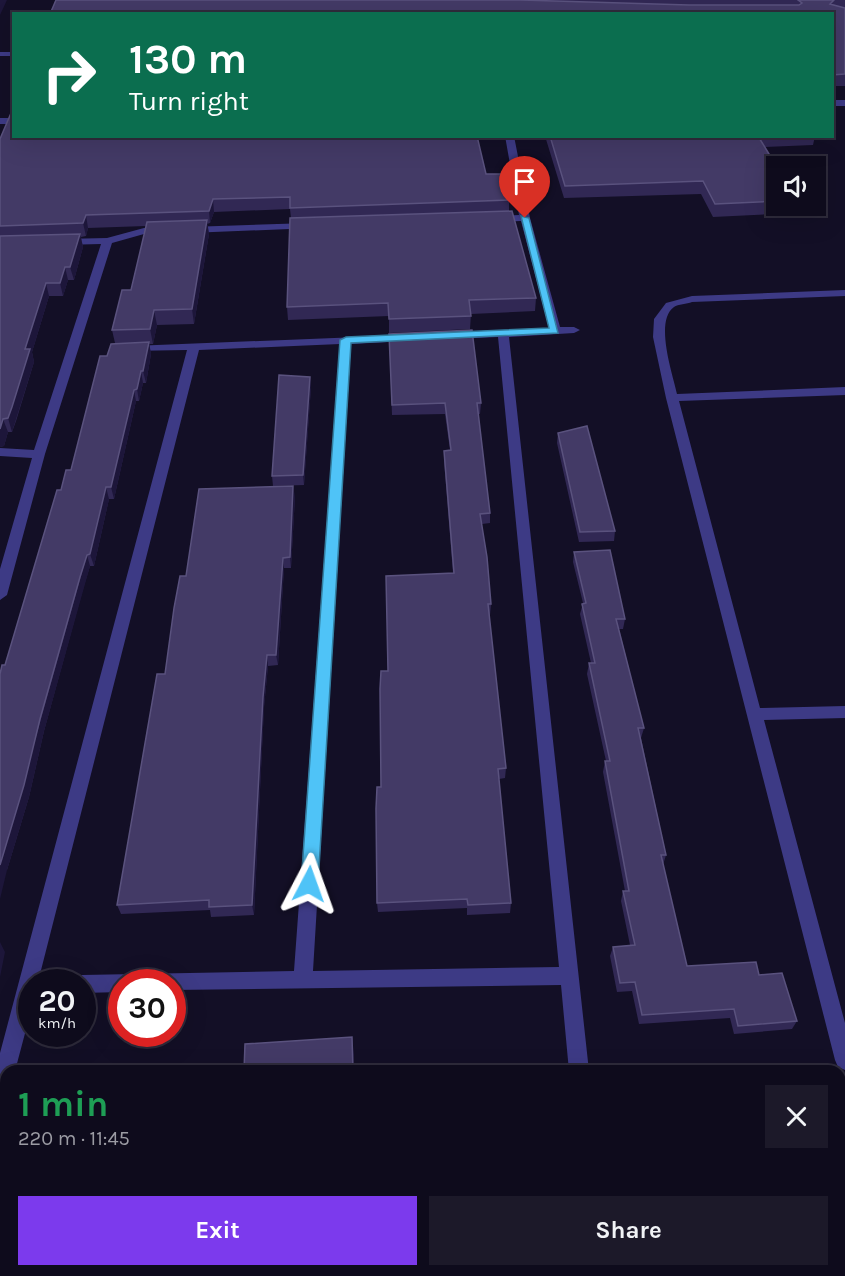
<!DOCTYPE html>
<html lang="en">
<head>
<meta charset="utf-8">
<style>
	body { margin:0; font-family:Karla,sans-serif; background:#1c1929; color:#f1f3f6; height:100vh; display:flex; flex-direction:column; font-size:22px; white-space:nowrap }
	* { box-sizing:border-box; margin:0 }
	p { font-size:20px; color:#9b9ba3 }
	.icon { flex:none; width:33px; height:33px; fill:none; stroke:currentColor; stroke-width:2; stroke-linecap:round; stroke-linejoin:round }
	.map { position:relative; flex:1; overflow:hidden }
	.panel { position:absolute; left:0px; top:1065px; width:846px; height:212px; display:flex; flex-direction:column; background:#0e0b1c; border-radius:18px 18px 0 0; box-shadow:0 6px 24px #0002,0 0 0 2px #2e2b3b }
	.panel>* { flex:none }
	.guide { position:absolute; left:12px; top:12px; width:822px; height:126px; border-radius:0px; box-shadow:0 6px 24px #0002,0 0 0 2px #2e2b3b; background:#0b6e4f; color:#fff; overflow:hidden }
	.tools { position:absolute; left:766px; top:156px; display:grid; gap:12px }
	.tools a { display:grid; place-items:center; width:60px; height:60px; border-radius:0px; background:#0e0b1c; box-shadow:0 6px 24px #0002,0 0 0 2px #2e2b3b; font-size:30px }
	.speed { position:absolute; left:18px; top:969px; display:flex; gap:12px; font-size:30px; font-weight:700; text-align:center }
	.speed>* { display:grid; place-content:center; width:78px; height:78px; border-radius:50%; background:#0e0b1c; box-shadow:0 6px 24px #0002,0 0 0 2px #2e2b3b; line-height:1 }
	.speed small { font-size:15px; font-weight:400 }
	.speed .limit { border:9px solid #d22; background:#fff; color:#111 }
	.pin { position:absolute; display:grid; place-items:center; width:51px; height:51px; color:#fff; margin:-62px -26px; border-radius:50% 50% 50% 0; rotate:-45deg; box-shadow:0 0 6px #0007 }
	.pin .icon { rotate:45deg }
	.me { position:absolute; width:66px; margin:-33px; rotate:4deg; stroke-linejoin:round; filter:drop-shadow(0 0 4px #0008) }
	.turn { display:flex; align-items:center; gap:21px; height:126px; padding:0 18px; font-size:27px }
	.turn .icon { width:78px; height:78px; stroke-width:2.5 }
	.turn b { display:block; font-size:42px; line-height:51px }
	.round { display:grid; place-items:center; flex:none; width:63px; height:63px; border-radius:0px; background:#1c1929 }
	.headline { display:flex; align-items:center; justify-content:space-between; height:102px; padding:0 18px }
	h1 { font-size:36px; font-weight:700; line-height:45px; color:#1e9e55 }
	.cta { display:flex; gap:12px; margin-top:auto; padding:12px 18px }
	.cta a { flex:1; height:69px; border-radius:0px; background:#7c3aed; color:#fff; font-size:24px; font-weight:700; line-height:69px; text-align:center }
	.cta a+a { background:#1c1929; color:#f1f3f6 }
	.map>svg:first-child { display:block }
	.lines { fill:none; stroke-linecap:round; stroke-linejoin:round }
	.minor { fill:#3d3a85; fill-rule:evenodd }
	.wall { fill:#312854 }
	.shaded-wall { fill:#1d163a }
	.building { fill:#433a66; stroke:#5a527e; stroke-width:1.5 }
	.route { fill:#4fc3f7; stroke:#337fa1; stroke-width:1.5 }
</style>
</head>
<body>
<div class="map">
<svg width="845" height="1276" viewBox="0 0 845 1276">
	<rect width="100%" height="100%" fill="#130f26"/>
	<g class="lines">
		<path class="minor" d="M 0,52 L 14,52 L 14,56 L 0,56 Z
			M 832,100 L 845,100 L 845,106 L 832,106 Z
			M 0,118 L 14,118 L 14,124 L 0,124 Z
			M 505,136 L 514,136 L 530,218 L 560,327 L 574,327 L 580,330 L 574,333 L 509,337 L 589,1071 L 569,1071 L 561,985 L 172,990 L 172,982 L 122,982 L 122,992 L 82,993 L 82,982 L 73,982 L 75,978 L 82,975 L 294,971 L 340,344 L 199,350 L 38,982 L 32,982 L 32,1007 L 15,1071 L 6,1071 L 6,1099 L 0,1101 L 0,1053 L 187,350 L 128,351 L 126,349 L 132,346 L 408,335 L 414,338 L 408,341 L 351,344 L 313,971 L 559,967 L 498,337 L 453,339 L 447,336 L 453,333 L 549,328 L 521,221 L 495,222 L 490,219 L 495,216 L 519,215 Z
			M 309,223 L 313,224 L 313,228 L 189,233 L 184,230 L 189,227 Z
			M 144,228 L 165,228 L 170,231 L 165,234 L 144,234 L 112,243 L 45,454 L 7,595 L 0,600 L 0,569 L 32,458 L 0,456 L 0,448 L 34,450 L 101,244 L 62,245 L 57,242 L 62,239 L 107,238 Z
			M 845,290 L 845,296 L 692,302 C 687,304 678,304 674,307 C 654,321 673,375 677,394 L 845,387 L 845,395 L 679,401 L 760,708 L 845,706 L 845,718 L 764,720 L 845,1023 L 845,1070 L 838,1067 L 835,1060 L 666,398 L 653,337 L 654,319 L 666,303 L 692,296 Z
			M 585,1270 L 607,1270 L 607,1276 L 585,1276 Z"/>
	</g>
	<path class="wall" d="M 150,0 L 845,0 L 845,86 L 832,86 L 832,14 Z
		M 545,136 L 815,136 L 813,145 L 765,147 L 777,167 L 777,206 L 795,206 L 794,213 L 713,217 L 701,194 L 564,198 Z
		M 0,139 L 486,174 L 509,200 L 509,211 L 536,298 L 535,311 L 471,314 L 470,329 L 389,333 L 389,316 L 288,320 L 287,307 L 291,218 L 290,209 L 214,212 L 210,223 L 207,224 L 209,234 L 194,324 L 157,325 L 153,344 L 149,344 L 151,354 L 146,383 L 143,383 L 139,401 L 136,401 L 114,499 L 109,499 L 94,566 L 90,566 L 83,589 L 44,731 L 29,797 L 7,870 L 5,665 L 61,490 L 71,470 L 107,356 L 115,343 L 112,330 L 131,290 L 146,226 L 88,228 L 86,236 L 81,237 L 83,247 L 74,280 L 68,280 L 63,296 L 49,296 L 32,352 L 34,362 L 16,421 L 12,432 L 8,432 L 4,446 L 0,447 Z
		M 389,334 L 481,403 L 480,414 L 478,414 L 490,513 L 490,523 L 482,524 L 491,604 L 490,615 L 489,615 L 506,768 L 505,778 L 499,779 L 511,903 L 510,913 L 467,915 L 467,908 L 378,912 L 377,903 L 381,787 L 388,671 L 453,573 L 444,461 L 444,451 L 450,450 L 445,414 L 392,415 Z
		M 311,387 L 304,485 L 273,486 L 272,476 Z
		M 558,433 L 615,531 L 614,541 L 579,542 L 557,443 Z
		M 295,496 L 291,568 L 284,568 L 278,665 L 268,666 L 264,707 L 254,915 L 211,917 L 210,910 L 121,914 L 117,905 L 186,576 Z
		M 574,552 L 625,619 L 623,629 L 619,629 L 644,728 L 641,738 L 666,855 L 663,865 L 687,966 L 759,975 L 797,1021 L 792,1029 L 734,1034 L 730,1018 L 639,1024 L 632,991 L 617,992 L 610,956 L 613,947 L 630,945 L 621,901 L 623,891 L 625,891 L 603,772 L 605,761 L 606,761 L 587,674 L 589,663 L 591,663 L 580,614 L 583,603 L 573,562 Z
		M 686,1270 L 771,1270 L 772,1276 L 687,1276 Z"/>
	<path class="shaded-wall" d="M 0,0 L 7,0 L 0,15 Z
		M 213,199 L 214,212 L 210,223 L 209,211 Z
		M 86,215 L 88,228 L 86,236 L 83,223 Z
		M 207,220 L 209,234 L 194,324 L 192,309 Z
		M 80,234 L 83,247 L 74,280 L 70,267 Z
		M 65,267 L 68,280 L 63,296 L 60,283 Z
		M 46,283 L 49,296 L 32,352 L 34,362 L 12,432 L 8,418 L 25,349 Z
		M 154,310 L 157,325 L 153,344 L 150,329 Z
		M 149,342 L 151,354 L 146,383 L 143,371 Z
		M 141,371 L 143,383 L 139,401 L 137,389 Z
		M 310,377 L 311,387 L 304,485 L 303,475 Z
		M 134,390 L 136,401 L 114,499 L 111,487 Z
		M 3,419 L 8,432 L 4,446 L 0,447 L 0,429 Z
		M 293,486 L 295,496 L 291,568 L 290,557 Z
		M 106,487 L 109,499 L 94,566 L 90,554 Z
		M 87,555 L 90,566 L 44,731 L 29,797 L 7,870 L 0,899 L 0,865 Z
		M 283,558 L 284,568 L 278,665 L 276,655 Z
		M 267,655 L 268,666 L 264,707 L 254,915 L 252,905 L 263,697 Z
		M 0,942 L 5,952 L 0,977 Z
		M 352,1037 L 354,1054 L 354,1071 L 353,1071 Z"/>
	<path class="building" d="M 56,0 L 521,0 L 689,5 L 799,5 L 802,3 L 798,0 L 834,0 L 830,4 L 845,8 L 845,74 L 832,75 L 832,14 L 50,14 Z
		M 14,106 L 14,136 L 477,136 L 486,174 L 502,174 L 509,200 L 290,208 L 290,197 L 213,199 L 209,211 L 86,215 L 83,223 L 0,226 L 0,139 Z
		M 550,136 L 758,136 L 777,167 L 777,201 L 715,204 L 703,181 L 565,186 Z
		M 512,211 L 536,298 L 469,300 L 471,316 L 389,319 L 388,303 L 287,307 L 290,218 Z
		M 207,220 L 192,309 L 154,310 L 150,329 L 112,330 L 122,290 L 131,290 L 147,222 Z
		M 80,234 L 70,267 L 65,267 L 60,283 L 46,283 L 25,349 L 30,349 L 12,407 L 8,418 L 3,419 L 0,429 L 0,236 Z
		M 472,330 L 481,403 L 477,403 L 490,513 L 480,514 L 487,557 L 491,604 L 488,604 L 506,768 L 498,769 L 511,903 L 468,905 L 467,899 L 377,903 L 376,809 L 377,787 L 381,787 L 380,689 L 381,671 L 388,671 L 386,576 L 454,573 L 444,451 L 451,450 L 445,403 L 392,405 L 389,334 Z
		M 149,342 L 143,371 L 141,371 L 137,389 L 134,390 L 111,487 L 106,487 L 90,554 L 87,555 L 80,577 L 40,719 L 24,785 L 0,865 L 0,674 L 2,665 L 5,665 L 57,490 L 61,490 L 66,470 L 71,470 L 100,356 L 107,356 L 111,344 Z
		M 279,375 L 310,377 L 303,475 L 272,476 Z
		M 587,426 L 615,531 L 580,532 L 558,433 Z
		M 293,486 L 290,557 L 283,558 L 276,655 L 267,655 L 263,697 L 252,905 L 209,907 L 209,900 L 117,905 L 157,674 L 165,674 L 174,608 L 180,576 L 186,576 L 199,489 Z
		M 610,550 L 625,619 L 616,619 L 644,728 L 638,728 L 666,855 L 661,855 L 687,966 L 756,962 L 759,975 L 782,973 L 797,1021 L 738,1026 L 734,1009 L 642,1015 L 635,982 L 620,983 L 613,947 L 635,945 L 623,891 L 629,891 L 605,761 L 610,761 L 589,663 L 595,663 L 582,604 L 586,603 L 574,552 Z
		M 352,1037 L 353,1071 L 244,1071 L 245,1044 Z
		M 693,1270 L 771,1270 L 772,1276 L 694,1276 Z"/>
	<path class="route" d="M 521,216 L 529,218 L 558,333 L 351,343 L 318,884 L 315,889 L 304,889 L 301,884 L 340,340 L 346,337 L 549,328 Z"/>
</svg>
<div class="tools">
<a><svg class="icon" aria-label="sound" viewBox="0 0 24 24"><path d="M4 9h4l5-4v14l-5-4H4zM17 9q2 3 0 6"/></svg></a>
</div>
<div class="speed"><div>20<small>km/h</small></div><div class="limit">30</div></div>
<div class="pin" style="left:525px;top:218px;background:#d93025"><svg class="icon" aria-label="arrive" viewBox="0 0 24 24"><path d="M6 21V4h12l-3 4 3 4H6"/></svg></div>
<svg class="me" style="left:309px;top:884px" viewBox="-20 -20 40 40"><path d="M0-17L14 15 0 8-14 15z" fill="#4fc3f7" stroke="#fff" stroke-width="4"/></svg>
<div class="guide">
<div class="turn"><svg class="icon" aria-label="right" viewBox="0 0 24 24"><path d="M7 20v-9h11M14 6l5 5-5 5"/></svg><div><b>130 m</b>Turn right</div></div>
</div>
<section class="panel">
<div class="headline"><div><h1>1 min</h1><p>220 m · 11:45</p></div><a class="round"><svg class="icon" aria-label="close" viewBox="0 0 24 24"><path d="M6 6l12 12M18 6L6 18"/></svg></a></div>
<div class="cta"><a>Exit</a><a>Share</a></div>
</section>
</div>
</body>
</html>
